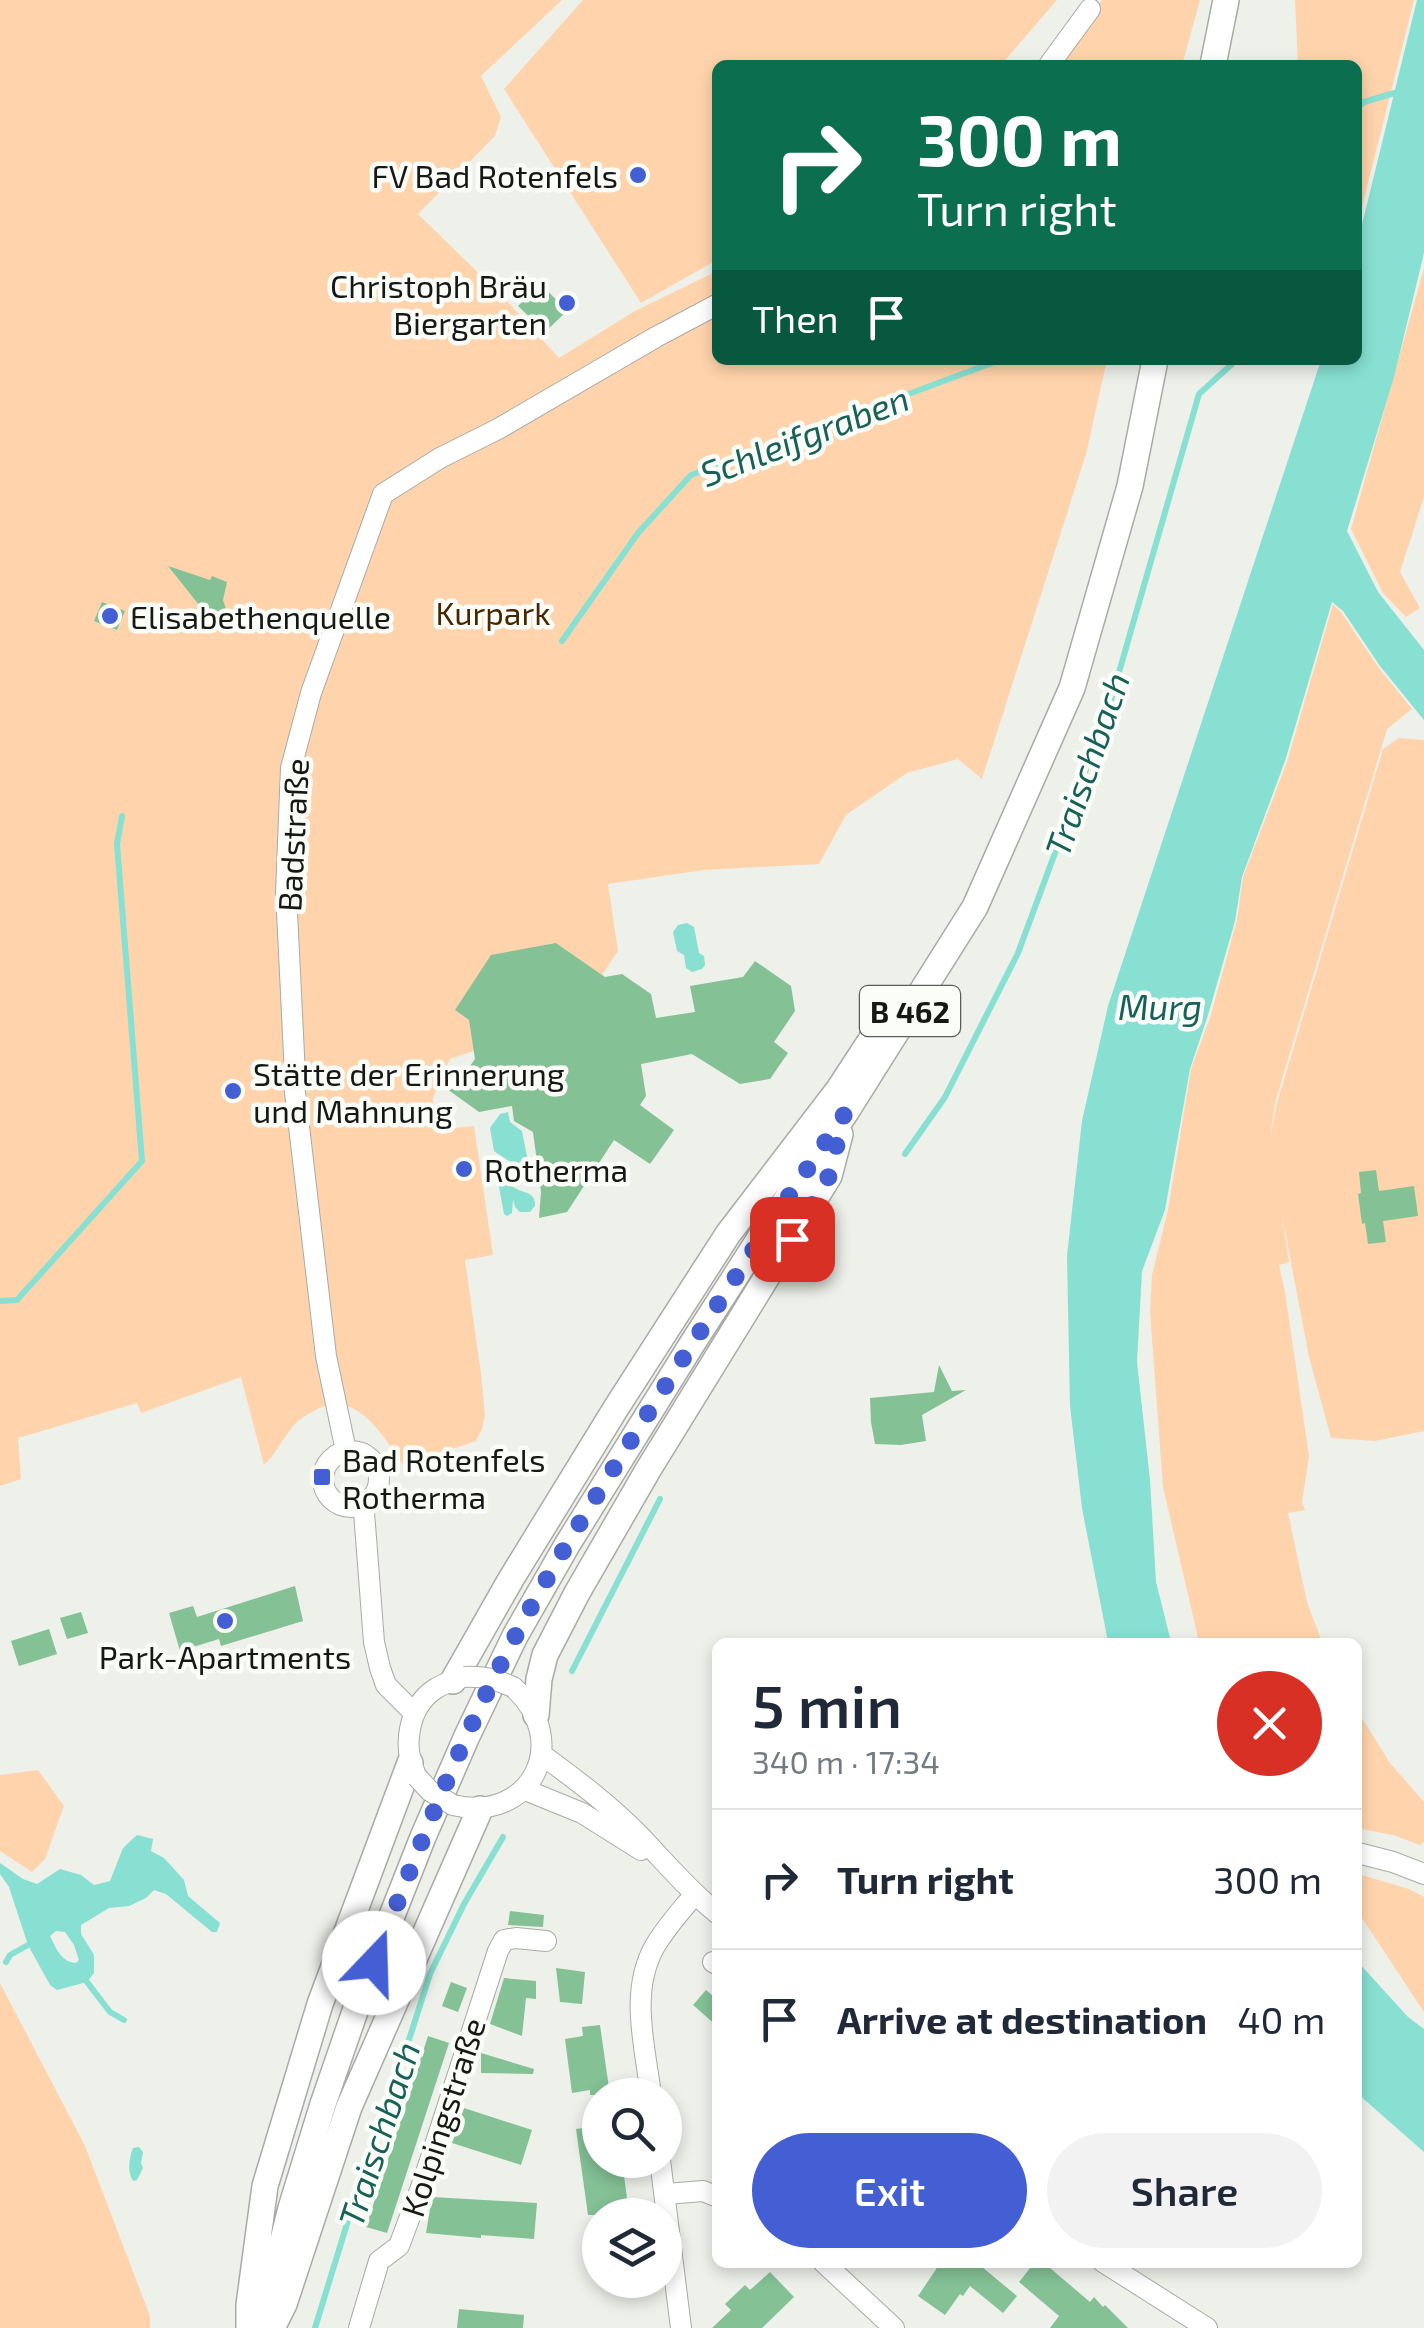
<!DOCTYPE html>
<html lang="en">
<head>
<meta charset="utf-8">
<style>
	body { margin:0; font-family:"Exo 2",sans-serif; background:#f2f2f3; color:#1f2937; height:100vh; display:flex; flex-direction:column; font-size:38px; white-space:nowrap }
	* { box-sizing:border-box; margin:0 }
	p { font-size:32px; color:#747a83 }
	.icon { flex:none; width:55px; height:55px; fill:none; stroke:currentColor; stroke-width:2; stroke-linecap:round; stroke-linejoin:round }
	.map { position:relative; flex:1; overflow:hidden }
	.panel { position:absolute; left:712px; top:1638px; width:650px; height:630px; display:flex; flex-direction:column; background:#fff; border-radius:15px; box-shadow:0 5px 15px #0003 }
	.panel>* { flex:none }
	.guide { position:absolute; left:712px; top:60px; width:650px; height:305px; border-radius:15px; box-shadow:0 5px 15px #0003; background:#0b6e4f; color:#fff; overflow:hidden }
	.tools { position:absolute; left:582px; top:2078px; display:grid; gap:20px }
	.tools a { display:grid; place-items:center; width:100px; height:100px; border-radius:50%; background:#fff; box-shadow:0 5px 15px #0003; font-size:50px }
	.pin { position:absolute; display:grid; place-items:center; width:85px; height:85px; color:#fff; margin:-42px; border-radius:20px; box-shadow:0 5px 15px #0006 }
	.me { position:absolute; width:110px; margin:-55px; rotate:21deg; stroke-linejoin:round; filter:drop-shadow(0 0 8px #0008) }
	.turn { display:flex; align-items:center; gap:35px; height:210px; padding:0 40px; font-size:45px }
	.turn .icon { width:130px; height:130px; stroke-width:2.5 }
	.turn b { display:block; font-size:70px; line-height:85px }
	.then { display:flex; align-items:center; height:95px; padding:0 40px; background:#0003; gap:20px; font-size:38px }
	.round { display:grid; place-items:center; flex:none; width:105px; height:105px; border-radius:52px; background:#f2f2f3 }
	.overview { display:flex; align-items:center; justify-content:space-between; height:170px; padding:0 40px }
	h1 { font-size:60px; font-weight:600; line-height:75px }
	.button { display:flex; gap:20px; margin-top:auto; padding:20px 40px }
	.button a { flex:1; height:115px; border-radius:60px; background:#445fd3; color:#fff; font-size:40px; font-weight:600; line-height:115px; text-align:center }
	.button a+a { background:#f2f2f3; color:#1f2937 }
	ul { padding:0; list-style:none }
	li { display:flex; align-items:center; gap:30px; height:140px; padding:0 40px; border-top:2px solid #e0e1e3 }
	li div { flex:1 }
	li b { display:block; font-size:38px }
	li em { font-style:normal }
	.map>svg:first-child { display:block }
	.green { fill:#ffd4ac }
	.water { fill:#87e0d1; fill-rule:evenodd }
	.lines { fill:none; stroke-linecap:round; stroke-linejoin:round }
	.stream { stroke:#87e0d1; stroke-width:6 }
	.building { fill:#84c195 }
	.minor-casing { stroke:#a8aba5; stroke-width:22 }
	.major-casing { stroke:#a8aba5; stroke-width:28 }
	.minor { stroke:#fff; stroke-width:20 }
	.major { stroke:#fff; stroke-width:25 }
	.minor-bridge-casing { stroke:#a8aba5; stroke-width:22; stroke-linecap:butt }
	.minor-bridge { stroke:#fff; stroke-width:20 }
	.route { stroke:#445fd3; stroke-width:18; stroke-dasharray:0 32.4 }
	.poi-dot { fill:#445fd3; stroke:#fbfef8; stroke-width:4 }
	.labels { text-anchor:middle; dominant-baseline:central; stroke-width:9; stroke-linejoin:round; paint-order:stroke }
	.shield { fill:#fbfef8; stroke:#5b5d5a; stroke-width:2.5 }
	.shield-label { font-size:30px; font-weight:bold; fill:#171816 }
	.poi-label { font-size:32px; fill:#171816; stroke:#fbfef8; text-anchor:start }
	.park-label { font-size:32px; fill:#472600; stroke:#fbfef8 }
	.street-label { font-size:32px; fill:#171816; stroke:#fbfef8 }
	.water-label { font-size:35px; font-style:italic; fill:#176157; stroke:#fbfef8 }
</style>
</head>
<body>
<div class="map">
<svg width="1424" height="2328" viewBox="0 0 1424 2328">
	<rect width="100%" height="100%" fill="#eef0ea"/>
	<path class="green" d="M 0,0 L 562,0 L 481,76 L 501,117 L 495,136 L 418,214 L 505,299 L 559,358 L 635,311 L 717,271 L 718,360 L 1107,360 L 1086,454 L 982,779 L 958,759 L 907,773 L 846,815 L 819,864 L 704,870 L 608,884 L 618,951 L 602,975 L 556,943 L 456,1010 L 474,1024 L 474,1051 L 450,1059 L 433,1098 L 434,1130 L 474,1126 L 493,1255 L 465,1260 L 481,1374 L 485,1416 L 482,1429 L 476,1441 L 403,1465 C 382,1434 354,1385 312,1412 C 305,1416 298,1420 293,1426 C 282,1440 277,1452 264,1465 L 241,1377 L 141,1413 L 137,1403 L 18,1438 L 21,1479 L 0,1486 Z
		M 583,0 L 1057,0 L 1001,65 L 718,65 L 717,260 L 641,303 L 504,89 Z
		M 1102,0 L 1200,0 L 1182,65 L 1044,65 L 1076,35 Z
		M 1295,0 L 1414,0 L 1361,211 L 1358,210 L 1358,65 L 1298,65 Z
		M 1424,268 L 1424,497 L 1400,572 L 1420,608 L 1406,617 L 1383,593 L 1351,529 Z
		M 1333,604 L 1341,612 L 1378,667 L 1412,709 L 1387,729 L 1275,1103 L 1270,1139 L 1277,1103 L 1383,749 L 1399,738 L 1424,740 L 1424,1431 L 1375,1441 L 1331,1438 L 1309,1357 L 1282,1215 L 1289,1262 L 1279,1265 L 1285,1292 L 1309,1456 L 1302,1503 L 1305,1510 L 1288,1513 L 1307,1602 L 1322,1642 L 1199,1642 L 1163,1487 L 1150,1312 L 1152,1275 L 1168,1210 L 1191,1069 L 1210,1018 L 1237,920 L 1243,877 L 1287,762 Z
		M 1358,1712 L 1390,1763 L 1424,1802 L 1424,1842 L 1420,1845 L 1396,1836 L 1358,1828 Z
		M 38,1770 L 64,1806 L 45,1859 L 32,1872 L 0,1851 L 0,1775 Z
		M 1358,1874 L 1409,1889 L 1424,1897 L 1424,2012 L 1358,1912 Z
		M 0,1983 L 85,2146 L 150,2316 L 150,2328 L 0,2328 Z"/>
	<path class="water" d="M 1417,0 L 1424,0 L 1424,253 L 1394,377 L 1347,531 L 1378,592 L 1424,650 L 1424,720 L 1380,666 L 1343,611 L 1332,602 L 1285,761 L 1242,877 L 1235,921 L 1208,1015 L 1190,1069 L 1165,1210 L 1142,1271 L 1137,1362 L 1150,1480 L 1156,1582 L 1171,1642 L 1108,1642 L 1082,1508 L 1070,1406 L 1067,1256 L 1082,1121 L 1108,1006 L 1321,360 L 1358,360 L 1358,241 Z
		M 687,923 L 694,927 L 699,953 L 704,956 L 705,965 L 702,969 L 692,972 L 686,968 L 684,955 L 677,951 L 673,932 L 678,925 Z
		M 508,1112 L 510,1122 L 522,1131 L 528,1162 L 522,1170 L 494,1151 L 490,1128 L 500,1114 Z
		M 505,1168 C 517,1168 516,1178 512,1186 C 521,1194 536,1190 535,1206 L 530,1212 L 520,1212 L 515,1207 L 513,1199 L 512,1213 L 507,1216 L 504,1214 L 497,1176 L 500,1171 Z
		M 137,1835 L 153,1839 L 151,1851 L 164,1858 L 184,1880 L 188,1896 L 220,1923 L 217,1932 L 212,1932 L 166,1894 L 154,1890 L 146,1898 L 129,1906 L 109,1908 L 81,1925 L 81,1934 L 94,1955 L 94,1973 L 87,1982 L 57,1990 L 50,1985 L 28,1945 L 9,1887 L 0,1874 L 0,1863 L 23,1879 L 37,1884 L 60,1869 L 81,1875 L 94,1885 L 110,1881 L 123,1848 ZM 56,1931 L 65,1932 L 74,1945 L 79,1960 L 76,1963 C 61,1962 56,1948 50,1936 Z
		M 1358,1962 L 1408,2017 L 1424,2029 L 1424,2152 L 1358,2094 Z
		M 139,2147 L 143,2152 L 141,2163 L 143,2168 L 137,2180 L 133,2181 C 127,2171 129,2159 133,2148 Z"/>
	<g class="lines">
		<path class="stream" d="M 1358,108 L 1364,102 L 1398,92
			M 562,641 L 638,533 L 691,475 L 1000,360
			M 905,1154 L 945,1097 L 1018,953 L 1109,707 L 1199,394 L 1232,364
			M 0,1301 L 17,1300 L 142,1161 L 117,844 L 122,816
			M 572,1671 L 660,1499
			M 6,1962 L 10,1955 L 28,1945
			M 87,1982 L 110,2012 L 124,2020
			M 315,2328 L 373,2139 L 406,2049 L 430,1974 L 464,1904 L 503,1837"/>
	</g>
	<path class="building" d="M 541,284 L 567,311 L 545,332 L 518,306 Z
		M 168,566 L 210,580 L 212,576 L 227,582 L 223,600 L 227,612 L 207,615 Z
		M 102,602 L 125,611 L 117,630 L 94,621 Z
		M 556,943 L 605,977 L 622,974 L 651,994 L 656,1018 L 695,1012 L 690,986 L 743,977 L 755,961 L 791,986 L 795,1011 L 774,1042 L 788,1053 L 770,1079 L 740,1084 L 692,1054 L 641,1064 L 646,1096 L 640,1105 L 674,1130 L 650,1164 L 614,1140 L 567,1212 L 539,1218 L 541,1192 L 533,1132 L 514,1121 L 512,1106 L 479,1112 L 447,1089 L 465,1088 L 463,1076 L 475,1059 L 469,1020 L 455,1010 L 491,955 Z
		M 1376,1170 L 1379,1191 L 1414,1186 L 1418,1216 L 1383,1221 L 1386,1242 L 1368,1244 L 1365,1223 L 1362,1224 L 1358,1194 L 1361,1193 L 1359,1172 Z
		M 939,1365 L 952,1391 L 966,1390 L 922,1415 L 926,1441 L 901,1445 L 875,1444 L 871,1422 L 870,1398 L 934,1392 Z
		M 295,1586 L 303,1621 L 221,1646 L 219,1639 L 180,1651 L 169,1613 L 193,1606 L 197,1617 Z
		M 81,1612 L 88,1633 L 67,1639 L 60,1618 Z
		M 49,1629 L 57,1654 L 19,1666 L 11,1641 Z
		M 510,1911 L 544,1915 L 543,1927 L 508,1925 Z
		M 556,1968 L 585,1972 L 582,2004 L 560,2002 Z
		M 504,1978 L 536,1981 L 536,1999 L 526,1998 L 522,2036 L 490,2024 Z
		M 451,1982 L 467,1988 L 458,2012 L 442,2006 Z
		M 706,1990 L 718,2000 L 718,2027 L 693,2005 Z
		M 600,2025 L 610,2095 L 590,2095 L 590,2090 L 572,2093 L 565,2039 L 583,2036 L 582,2027 Z
		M 428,2036 L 449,2043 L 387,2233 L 366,2227 Z
		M 481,2053 L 534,2069 L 533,2074 L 481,2073 Z
		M 464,2108 L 532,2130 L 521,2165 L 452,2143 Z
		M 600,2126 L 600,2160 L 622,2160 L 628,2206 L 623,2207 L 624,2215 L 588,2215 L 576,2129 Z
		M 432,2197 L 537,2203 L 534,2239 L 481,2235 L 481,2238 L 426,2233 Z
		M 941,2262 L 976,2262 L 1017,2296 L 1003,2313 L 970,2286 L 963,2296 L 960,2294 L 945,2315 L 918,2296 Z
		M 1035,2262 L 1043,2262 L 1090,2302 L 1094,2297 L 1103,2307 L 1105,2305 L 1128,2328 L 1050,2328 L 1059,2316 L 1019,2282 Z
		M 770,2272 L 794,2297 L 762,2328 L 712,2328 L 731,2310 L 725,2304 L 745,2285 L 750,2290 Z
		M 459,2309 L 524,2315 L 523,2328 L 457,2328 Z"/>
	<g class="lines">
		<defs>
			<path id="minor" d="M 1049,65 L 1090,9
				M323 1479a28 28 0 1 1 56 0a28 28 0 1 1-56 0Z
				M 346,1451 L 326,1356 L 294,1084 L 295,1075 L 286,892 L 291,768 L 311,693 L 383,494 L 440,458 L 498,429 L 656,337 L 718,304
				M 361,1506 L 364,1512 L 374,1642 L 380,1668 L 386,1685 L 414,1713
				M 541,1754 C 576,1780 609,1804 639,1835 C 665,1862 688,1890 718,1914
				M 416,1775 C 402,1747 408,1707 435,1689 C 444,1683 455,1680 464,1677
				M 523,1789 L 582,1813 L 641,1850
				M 453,1805 C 531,1824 573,1741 513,1687
				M 1358,1853 L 1393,1862 L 1424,1874
				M 713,1962 L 718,1965
				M 651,2095 C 645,2046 629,1991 655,1946 C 666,1927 681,1911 694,1895
				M 660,2160 L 681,2328
				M 666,2194 L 703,2191 L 718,2197
				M 823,2262 L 894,2328
				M 1103,2262 L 1207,2328
				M 359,2328 L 379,2261 L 399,2246 L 423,2182 L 498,1951 L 504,1940 L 516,1938 L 546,1941"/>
			<path id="major" d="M 1213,65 L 1226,0
				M 453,1681 L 511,1579 L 616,1408 L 728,1234 L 839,1089 L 884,1020
				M 536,1715 L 539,1679 L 545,1655 L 577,1593 L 648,1470 L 829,1176 L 840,1134
				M 249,2328 L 249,2305 L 265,2186 L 320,2004 L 410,1763
				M 261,2328 L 291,2208 L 323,2104 L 361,1994 L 423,1837 L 467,1736 L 515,1636 L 567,1545 L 692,1344 L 760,1238 L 844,1115 L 975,907 L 1072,688 L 1130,486 L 1155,360
				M 272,2328 L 284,2304 L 349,2107 L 480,1809"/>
		</defs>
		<use href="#minor" class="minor-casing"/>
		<use href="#major" class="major-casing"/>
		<use href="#minor" class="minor"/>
		<use href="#major" class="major"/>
		<defs>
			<path id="minor-bridge" d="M 464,1677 C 483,1676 496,1679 513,1687
				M 417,1777 L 430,1791 L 453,1805"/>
		</defs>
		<use href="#minor-bridge" class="minor-bridge-casing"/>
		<use href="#minor-bridge" class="minor-bridge"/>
	</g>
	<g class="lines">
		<path class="route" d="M 374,1963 C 417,1852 460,1740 516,1635 C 557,1557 605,1482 652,1407 C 715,1308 778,1211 844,1115 L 829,1176 L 792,1239"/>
	</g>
	<g class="poi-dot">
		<circle cx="638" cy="175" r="10"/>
		<circle cx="567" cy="303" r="10"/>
		<circle cx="110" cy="616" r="10"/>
		<circle cx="233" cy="1091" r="10"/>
		<circle cx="464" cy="1169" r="10"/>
		<rect x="312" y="1467" width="20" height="20" rx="5"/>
		<circle cx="225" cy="1621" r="10"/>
	</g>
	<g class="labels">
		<rect class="shield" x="860" y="986" width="100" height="50" rx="8"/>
		<g class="shield-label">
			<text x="910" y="1011">B 462</text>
		</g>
		<g class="poi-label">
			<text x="618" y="175" text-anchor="end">FV Bad Rotenfels</text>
			<text x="547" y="285" text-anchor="end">Christoph Bräu<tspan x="547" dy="37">Biergarten</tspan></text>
			<text x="130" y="616">Elisabethenquelle</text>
			<text x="253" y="1073">Stätte der Erinnerung<tspan x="253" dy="37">und Mahnung</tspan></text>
			<text x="484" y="1169">Rotherma</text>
			<text x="342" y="1459">Bad Rotenfels<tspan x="342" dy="37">Rotherma</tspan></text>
			<text x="225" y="1656" text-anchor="middle">Park-Apartments</text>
		</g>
		<g class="park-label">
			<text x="493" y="612">Kurpark</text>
		</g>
		<g class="street-label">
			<text transform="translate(292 835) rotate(-87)">Badstraße</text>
			<text transform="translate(442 2117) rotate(-72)">Kolpingstraße</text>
		</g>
		<g class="water-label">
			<text transform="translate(804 435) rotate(-21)">Schleifgraben</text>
			<text transform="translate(1086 764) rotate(-71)">Traischbach</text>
			<text x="1160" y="1006">Murg</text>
			<text transform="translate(378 2134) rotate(-72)">Traischbach</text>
		</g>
	</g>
</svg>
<div class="tools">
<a><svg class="icon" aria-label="search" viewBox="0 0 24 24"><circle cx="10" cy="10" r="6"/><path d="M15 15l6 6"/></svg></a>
<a><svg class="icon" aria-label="layers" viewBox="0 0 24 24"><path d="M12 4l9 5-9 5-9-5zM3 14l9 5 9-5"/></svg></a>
</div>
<div class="pin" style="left:792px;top:1239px;background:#d93025"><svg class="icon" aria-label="arrive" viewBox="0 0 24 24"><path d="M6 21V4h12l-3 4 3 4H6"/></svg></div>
<svg class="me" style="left:374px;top:1963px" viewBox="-20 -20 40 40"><circle r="19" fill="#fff"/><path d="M0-13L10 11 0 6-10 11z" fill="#445fd3"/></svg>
<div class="guide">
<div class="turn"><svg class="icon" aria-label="right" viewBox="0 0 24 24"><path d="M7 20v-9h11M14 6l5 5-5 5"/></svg><div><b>300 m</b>Turn right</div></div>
<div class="then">Then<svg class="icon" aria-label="arrive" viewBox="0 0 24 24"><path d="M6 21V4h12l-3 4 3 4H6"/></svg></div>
</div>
<section class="panel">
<div class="overview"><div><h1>5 min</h1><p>340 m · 17:34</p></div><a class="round" style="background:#d93025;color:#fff"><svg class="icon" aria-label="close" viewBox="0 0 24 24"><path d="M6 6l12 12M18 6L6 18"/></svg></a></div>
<ul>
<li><svg class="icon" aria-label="right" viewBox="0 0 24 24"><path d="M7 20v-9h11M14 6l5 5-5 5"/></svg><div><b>Turn right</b></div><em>300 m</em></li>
<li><svg class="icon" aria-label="arrive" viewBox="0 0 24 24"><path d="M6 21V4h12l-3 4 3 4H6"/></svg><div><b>Arrive at destination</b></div><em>40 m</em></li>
</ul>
<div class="button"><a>Exit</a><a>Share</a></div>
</section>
</div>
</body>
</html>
